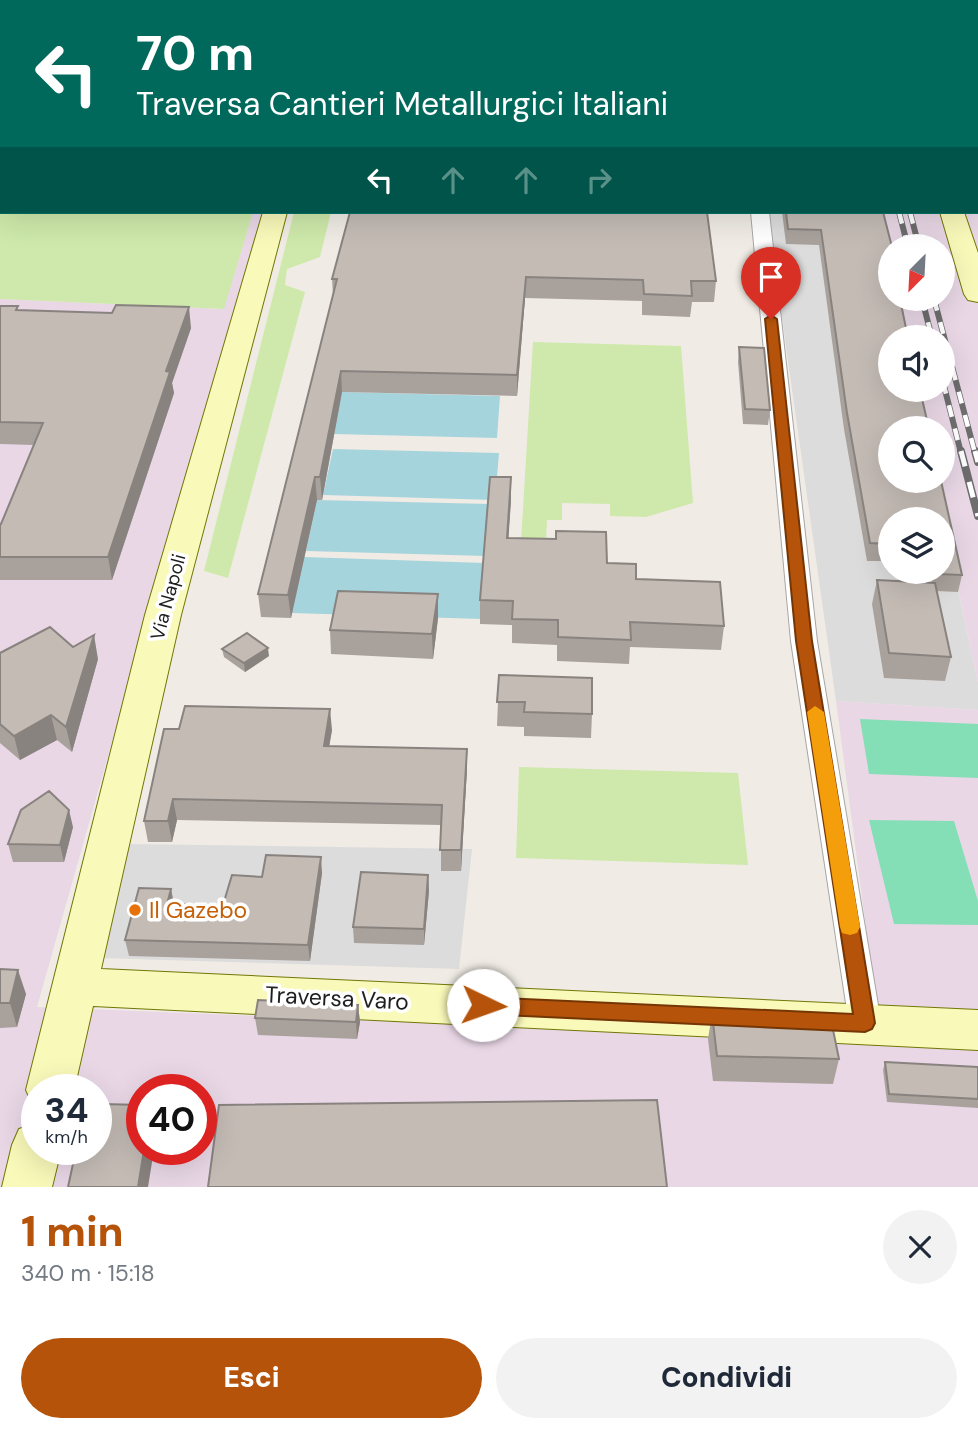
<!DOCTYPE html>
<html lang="it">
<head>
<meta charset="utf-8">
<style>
	body { margin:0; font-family:"DM Sans",sans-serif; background:#f2f2f3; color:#1f2937; height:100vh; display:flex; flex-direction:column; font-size:26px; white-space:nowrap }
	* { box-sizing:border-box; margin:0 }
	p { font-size:23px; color:#747a83 }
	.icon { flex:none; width:38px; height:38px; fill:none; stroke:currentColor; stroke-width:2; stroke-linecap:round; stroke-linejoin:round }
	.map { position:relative; height:1187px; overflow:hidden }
	.drawer { display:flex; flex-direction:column; background:#fff; flex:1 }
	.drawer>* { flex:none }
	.hud { position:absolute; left:0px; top:0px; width:978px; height:214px; box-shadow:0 7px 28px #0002; background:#00695c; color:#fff; overflow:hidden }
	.needle { width:46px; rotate:204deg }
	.fabs { position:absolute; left:878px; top:234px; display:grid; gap:14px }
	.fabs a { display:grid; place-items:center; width:77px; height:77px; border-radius:50%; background:#fff; box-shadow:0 7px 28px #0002; font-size:35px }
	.speed { position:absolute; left:21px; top:1074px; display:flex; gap:14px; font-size:35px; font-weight:700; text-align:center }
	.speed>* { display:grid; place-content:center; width:91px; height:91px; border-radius:50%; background:#fff; box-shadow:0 7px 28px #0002; line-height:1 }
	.speed small { font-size:18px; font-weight:400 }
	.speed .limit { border:10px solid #d22; background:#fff; color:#111 }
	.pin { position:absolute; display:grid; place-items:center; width:60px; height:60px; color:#fff; margin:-72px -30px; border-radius:50% 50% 50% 0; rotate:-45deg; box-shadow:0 0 7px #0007 }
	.pin .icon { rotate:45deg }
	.me { position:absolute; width:77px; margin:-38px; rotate:93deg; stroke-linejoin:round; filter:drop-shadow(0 0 5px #0008) }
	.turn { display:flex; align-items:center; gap:24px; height:147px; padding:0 21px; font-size:32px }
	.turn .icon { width:91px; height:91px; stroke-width:2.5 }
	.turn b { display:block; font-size:49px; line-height:60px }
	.lanes { display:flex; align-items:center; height:66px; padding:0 21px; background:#0003; justify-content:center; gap:35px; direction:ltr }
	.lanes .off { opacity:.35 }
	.round { display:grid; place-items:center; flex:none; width:74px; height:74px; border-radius:37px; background:#f2f2f3 }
	.head { display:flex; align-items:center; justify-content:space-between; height:119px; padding:0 21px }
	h1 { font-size:42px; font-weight:800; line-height:52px; color:#b45309 }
	.primary-button { display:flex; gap:14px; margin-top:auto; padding:14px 21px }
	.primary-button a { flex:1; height:80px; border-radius:42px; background:#b45309; color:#fff; font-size:28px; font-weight:800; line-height:80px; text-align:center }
	.primary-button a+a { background:#f2f2f3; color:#1f2937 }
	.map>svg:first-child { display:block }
	.residential { fill:#dddcdc }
	.industrial { fill:#e9d7e6; fill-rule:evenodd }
	.grass { fill:#cee9ab }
	.pitch { fill:#84deb6 }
	.water { fill:#a6d4dd }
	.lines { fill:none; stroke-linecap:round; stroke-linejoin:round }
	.street-casing { stroke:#a6a6a6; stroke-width:2 }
	.secondary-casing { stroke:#717705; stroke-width:2 }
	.street { fill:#fff; fill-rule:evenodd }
	.secondary { fill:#f9f9ba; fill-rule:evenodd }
	.rail-far1-casing { stroke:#6d6d6d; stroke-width:6 }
	.rail-casing { stroke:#6d6d6d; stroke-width:8 }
	.rail-far1 { stroke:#fff; stroke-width:4.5; stroke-dasharray:12; stroke-linecap:butt }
	.rail { stroke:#fff; stroke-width:5; stroke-dasharray:16; stroke-linecap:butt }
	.wall { fill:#a9a19c }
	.shaded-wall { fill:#89837f }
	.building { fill:#c4bbb5; stroke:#89837f; stroke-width:2 }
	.route { fill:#b45309; stroke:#753606; stroke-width:2 }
	.slow { fill:#f59e0b }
	.food-dot { fill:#e8710a; stroke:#fff; stroke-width:2.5 }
	.labels { text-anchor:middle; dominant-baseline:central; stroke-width:7; stroke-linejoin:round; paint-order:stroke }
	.street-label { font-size:19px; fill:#1f1f1f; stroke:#fff }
	.near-food-label { font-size:23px; fill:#c56008; stroke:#fff; text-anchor:start }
	.near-street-label { font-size:23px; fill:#1f1f1f; stroke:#fff }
</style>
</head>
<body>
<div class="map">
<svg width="978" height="1187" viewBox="0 0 978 1187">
	<rect width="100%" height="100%" fill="#f0ece5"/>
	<path class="residential" d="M 767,212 L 877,212 L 891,299 L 891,572 L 943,572 L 943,520 L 978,683 L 978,710 L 836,701 Z
		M 127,844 L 472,849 L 459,969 L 98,958 Z"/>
	<path class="industrial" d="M 835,0 L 978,0 L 978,683 L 935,481 L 943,481 L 943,429 L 924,429 L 915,390 L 943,390 L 943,338 L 904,338 L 896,299 L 943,299 L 943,247 L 891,247 L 877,212 L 976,212 L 976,2 Z
		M 253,212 L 262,212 L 37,1007 L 881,1041 L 836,701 L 978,710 L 978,1187 L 0,1187 L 0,299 L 223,309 ZM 37,1090 L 96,1090 L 96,1150 L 37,1150 ZM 142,1090 L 201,1090 L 201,1150 L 142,1150 Z"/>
	<path class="grass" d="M 0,210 L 2,212 L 253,212 L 224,309 L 0,299 Z
		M 294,212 L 331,212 L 320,257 L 287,269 L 285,285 L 305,292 L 228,578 L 204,571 Z
		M 533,342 L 681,346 L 693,503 L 646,517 L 610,516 L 610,504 L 562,503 L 562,520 L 547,520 L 546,543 L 521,542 Z
		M 519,767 L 738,773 L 748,865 L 516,858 Z"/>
	<path class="pitch" d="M 860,719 L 978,724 L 978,778 L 869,774 Z
		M 869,820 L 954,821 L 978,901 L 978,925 L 894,924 Z"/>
	<path class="water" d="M 342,392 L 500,396 L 497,438 L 333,434 Z
		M 333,449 L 499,453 L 495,500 L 323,495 Z
		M 317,500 L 490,504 L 486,556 L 306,551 Z
		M 304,557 L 485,563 L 481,619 L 292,613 Z"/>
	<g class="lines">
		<defs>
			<path id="street" d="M 705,0 L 719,0 L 719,2 L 705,2 Z
				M 751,212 L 769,212 L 817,641 L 881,1023 L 876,1033 L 865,1037 L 854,1033 L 849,1023 L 791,641 Z"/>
			<path id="secondary" d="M 327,0 L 347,0 L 327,2 Z
				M 875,0 L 895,0 L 895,2 L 875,2 Z
				M 263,212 L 287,212 L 181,615 L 101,969 L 978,1010 L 978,1050 L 93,1006 L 74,1090 L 37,1090 L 37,1106 L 33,1105 L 26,1090 L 145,615 Z
				M 940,212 L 964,212 L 978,253 L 978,302 L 968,300 L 964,294 Z
				M 37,1123 L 37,1150 L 61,1150 L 52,1187 L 2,1187 L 12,1145 L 19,1129 Z"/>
		</defs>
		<use href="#street" class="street-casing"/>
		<use href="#secondary" class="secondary-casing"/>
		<use href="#street" class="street"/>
		<use href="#secondary" class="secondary"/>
		<defs>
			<path id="rail-far1" d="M 899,212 L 908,247
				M 910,212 L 919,247
				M 922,299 L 932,338
				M 934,299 L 975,453
				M 943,382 L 961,453"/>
			<path id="rail" d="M 961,451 L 978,516
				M 975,451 L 978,462"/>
		</defs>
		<use href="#rail-far1" class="rail-far1-casing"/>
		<use href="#rail" class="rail-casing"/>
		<use href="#rail-far1" class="rail-far1"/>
		<use href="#rail" class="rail"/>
	</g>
	<path class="wall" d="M 656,0 L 705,0 L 704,2 L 656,2 Z
		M 715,0 L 830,0 L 830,2 L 715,2 Z
		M 904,0 L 978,0 L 978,105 L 976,105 L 976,2 L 905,2 Z
		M 0,35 L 2,36 L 2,93 L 0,93 Z
		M 976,110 L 978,114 L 978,131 L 977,138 Z
		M 0,192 L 2,192 L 2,205 L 0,205 Z
		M 350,212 L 716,281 L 714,302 L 692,302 L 690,317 L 642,315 L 642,301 L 525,298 L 517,396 L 342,392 L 322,500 L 317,500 L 291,618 L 261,617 L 258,594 L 333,296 L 332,279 Z
		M 782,212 L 883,212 L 891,299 L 908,338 L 962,575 L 958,592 L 936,591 L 951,657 L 945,681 L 884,678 L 872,604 L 877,580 L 932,583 L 930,572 L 943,572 L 943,520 L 891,520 L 891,565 L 885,565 L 885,561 L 867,561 L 844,429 L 819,245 L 786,244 Z
		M 0,306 L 18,310 L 191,328 L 172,383 L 174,393 L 112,580 L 0,580 L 0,524 L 1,524 L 34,445 L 0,444 Z
		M 739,347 L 770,410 L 768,425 L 743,424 L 738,362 Z
		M 511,500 L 508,538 L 607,563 L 724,626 L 721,650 L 630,647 L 629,664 L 557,661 L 557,645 L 512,643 L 512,625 L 480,624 L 480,600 Z
		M 438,594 L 438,618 L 433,659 L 331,654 L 330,630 Z
		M 73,647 L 98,659 L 72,752 L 57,740 L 20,760 L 0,743 L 0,653 Z
		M 222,649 L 269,656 L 245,672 L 224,657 Z
		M 499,675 L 592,714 L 591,738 L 524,736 L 524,727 L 497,726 Z
		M 164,729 L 332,730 L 329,746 L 467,769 L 461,871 L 441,871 L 441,825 L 177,820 L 172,842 L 148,842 L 144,821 Z
		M 73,827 L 64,862 L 13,862 L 8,844 Z
		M 322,873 L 310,961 L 129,956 L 125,940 L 171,889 L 174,905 L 223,905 L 262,877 Z
		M 428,875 L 429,891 L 424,945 L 354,943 L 353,927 Z
		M 0,969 L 26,994 L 17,1027 L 0,1028 Z
		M 358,1005 L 360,1022 L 357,1039 L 258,1035 L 255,1018 Z
		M 712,1014 L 839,1059 L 833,1084 L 713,1081 L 708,1039 Z
		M 885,1062 L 978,1067 L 978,1108 L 887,1102 L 883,1070 Z"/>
	<path class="shaded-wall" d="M 290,0 L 301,0 L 300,2 L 289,2 Z
		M 526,277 L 525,298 L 517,396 L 517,375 Z
		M 189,307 L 191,328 L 172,383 L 174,393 L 112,580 L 108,557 L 166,371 Z
		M 341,371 L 342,392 L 322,500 L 320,477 Z
		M 315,477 L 317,500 L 291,618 L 288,595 Z
		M 511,477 L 511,500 L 507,561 L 507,538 Z
		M 438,594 L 438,618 L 433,659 L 432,634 Z
		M 94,635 L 98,659 L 72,752 L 66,727 Z
		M 268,648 L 269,656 L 245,672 L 244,663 Z
		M 330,709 L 332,730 L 326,766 L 324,746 Z
		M 51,715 L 57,740 L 20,760 L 14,736 Z
		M 467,749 L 467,769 L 461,871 L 461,850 Z
		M 173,799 L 177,820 L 172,842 L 168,821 Z
		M 69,810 L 73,827 L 64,862 L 60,845 Z
		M 321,857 L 322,873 L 310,961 L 308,945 Z
		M 428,875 L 429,891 L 424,945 L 424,929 Z
		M 171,889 L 174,905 L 167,904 Z
		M 18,970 L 26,994 L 17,1027 L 10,1003 Z
		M 358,1005 L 360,1022 L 357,1039 L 356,1022 Z
		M 144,1150 L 154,1150 L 148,1187 L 138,1187 Z"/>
	<path class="building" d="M 111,0 L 290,0 L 289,2 L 110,2 Z
		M 343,0 L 543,0 L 542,2 L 342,2 Z
		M 730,0 L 830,0 L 830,2 L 730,2 Z
		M 913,0 L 978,0 L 978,87 L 976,87 L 976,2 L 914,2 Z
		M 0,35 L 2,36 L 2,83 L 0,83 Z
		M 2,177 L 2,192 L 0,192 L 0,179 Z
		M 350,212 L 707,212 L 716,281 L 691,281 L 692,296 L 644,294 L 643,280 L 526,277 L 517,375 L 341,371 L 320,477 L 315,477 L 288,595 L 258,594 L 337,279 L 332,279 Z
		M 786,212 L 883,212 L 892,247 L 891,247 L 891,299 L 900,299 L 908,338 L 891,338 L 891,390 L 920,390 L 929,429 L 891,429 L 891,481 L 941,481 L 962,575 L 938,574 L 937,572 L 943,572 L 943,520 L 891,520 L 891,548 L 889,548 L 888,544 L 870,543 L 847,413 L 821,230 L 788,229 Z
		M 116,305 L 189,307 L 166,371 L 170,372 L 108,557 L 0,557 L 0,524 L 1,524 L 43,423 L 0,422 L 0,306 L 18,306 L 16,310 L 112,313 Z
		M 739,347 L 764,348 L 770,410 L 745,409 Z
		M 490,477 L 511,477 L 507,538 L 556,539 L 556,531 L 606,532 L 607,563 L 636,564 L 636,579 L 720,582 L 724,626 L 630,622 L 631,640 L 558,637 L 558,620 L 512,619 L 513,601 L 480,600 Z
		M 877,580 L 935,583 L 951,657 L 889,653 Z
		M 338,591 L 438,594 L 432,634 L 330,630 Z
		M 50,627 L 73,647 L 94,635 L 66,727 L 51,715 L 14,736 L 0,724 L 0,653 Z
		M 247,633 L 268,648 L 244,663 L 222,649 Z
		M 499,675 L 592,678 L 592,714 L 524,712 L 525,702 L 497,702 Z
		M 185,706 L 330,709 L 324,746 L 467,749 L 461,850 L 440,850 L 442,805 L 173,799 L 168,821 L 144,821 L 164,729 L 179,729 Z
		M 49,791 L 69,810 L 60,845 L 8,844 L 21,810 Z
		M 266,855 L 321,857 L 308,945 L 125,940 L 139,888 L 171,889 L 167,904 L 223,905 L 232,875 L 262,877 Z
		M 361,872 L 428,875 L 424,929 L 353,927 Z
		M 0,969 L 18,970 L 10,1003 L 0,1003 Z
		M 258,1000 L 358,1005 L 356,1022 L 255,1018 Z
		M 712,1014 L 831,1020 L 839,1059 L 717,1056 Z
		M 885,1062 L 978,1067 L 978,1099 L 889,1094 Z
		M 657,1100 L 667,1187 L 208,1187 L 219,1105 Z
		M 101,1104 L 142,1105 L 142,1150 L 144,1150 L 138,1187 L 68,1187 L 76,1150 L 96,1150 L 96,1116 Z"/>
	<path class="route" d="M 771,315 L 777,319 L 812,641 L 875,1023 L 872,1029 L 865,1032 L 483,1014 L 475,1011 L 472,1005 L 475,999 L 483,997 L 853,1014 L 796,641 L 765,319 Z"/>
	<path class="slow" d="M 815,706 L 824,712 L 860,927 L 857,933 L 850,935 L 842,933 L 840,927 L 807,712 Z"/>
	<circle class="food-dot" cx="135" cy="910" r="7"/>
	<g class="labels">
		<g class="street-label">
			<text transform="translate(168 597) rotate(-75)">Via Napoli</text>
		</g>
		<g class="near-food-label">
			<text x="149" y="910">Il Gazebo</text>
		</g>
		<g class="near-street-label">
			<text transform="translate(337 998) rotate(3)">Traversa Varo</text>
		</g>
	</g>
</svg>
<div class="fabs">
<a><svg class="needle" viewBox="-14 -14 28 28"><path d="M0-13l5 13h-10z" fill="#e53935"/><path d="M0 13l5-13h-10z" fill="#747a83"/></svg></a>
<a><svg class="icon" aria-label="sound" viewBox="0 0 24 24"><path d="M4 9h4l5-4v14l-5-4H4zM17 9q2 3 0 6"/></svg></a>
<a><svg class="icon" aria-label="search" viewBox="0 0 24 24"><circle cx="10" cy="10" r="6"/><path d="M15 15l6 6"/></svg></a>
<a><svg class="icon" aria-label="layers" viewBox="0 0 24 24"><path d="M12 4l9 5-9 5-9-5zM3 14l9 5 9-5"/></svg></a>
</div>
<div class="speed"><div>34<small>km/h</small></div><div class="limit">40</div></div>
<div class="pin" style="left:771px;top:319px;background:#d93025"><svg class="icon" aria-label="arrive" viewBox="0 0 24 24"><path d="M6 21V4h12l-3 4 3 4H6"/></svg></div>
<svg class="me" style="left:483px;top:1005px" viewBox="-20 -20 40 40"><circle r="19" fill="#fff"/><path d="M0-13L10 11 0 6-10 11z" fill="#b45309"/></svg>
<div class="hud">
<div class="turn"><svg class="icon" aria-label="left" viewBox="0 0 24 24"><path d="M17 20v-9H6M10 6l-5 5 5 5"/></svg><div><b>70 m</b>Traversa Cantieri Metallurgici Italiani</div></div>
<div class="lanes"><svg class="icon" aria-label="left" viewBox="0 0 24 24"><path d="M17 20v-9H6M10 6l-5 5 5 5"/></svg><svg class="icon off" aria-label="ahead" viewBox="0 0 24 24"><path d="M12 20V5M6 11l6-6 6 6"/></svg><svg class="icon off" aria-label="ahead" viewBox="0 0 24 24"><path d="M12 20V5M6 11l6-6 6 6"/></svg><svg class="icon off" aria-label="right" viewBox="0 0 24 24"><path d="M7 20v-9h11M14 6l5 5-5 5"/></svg></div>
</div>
</div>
<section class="drawer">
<div class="head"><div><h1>1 min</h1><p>340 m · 15:18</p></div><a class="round"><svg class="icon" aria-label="close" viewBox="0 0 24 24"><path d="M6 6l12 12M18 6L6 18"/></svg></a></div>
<div class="primary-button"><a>Esci</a><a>Condividi</a></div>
</section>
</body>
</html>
